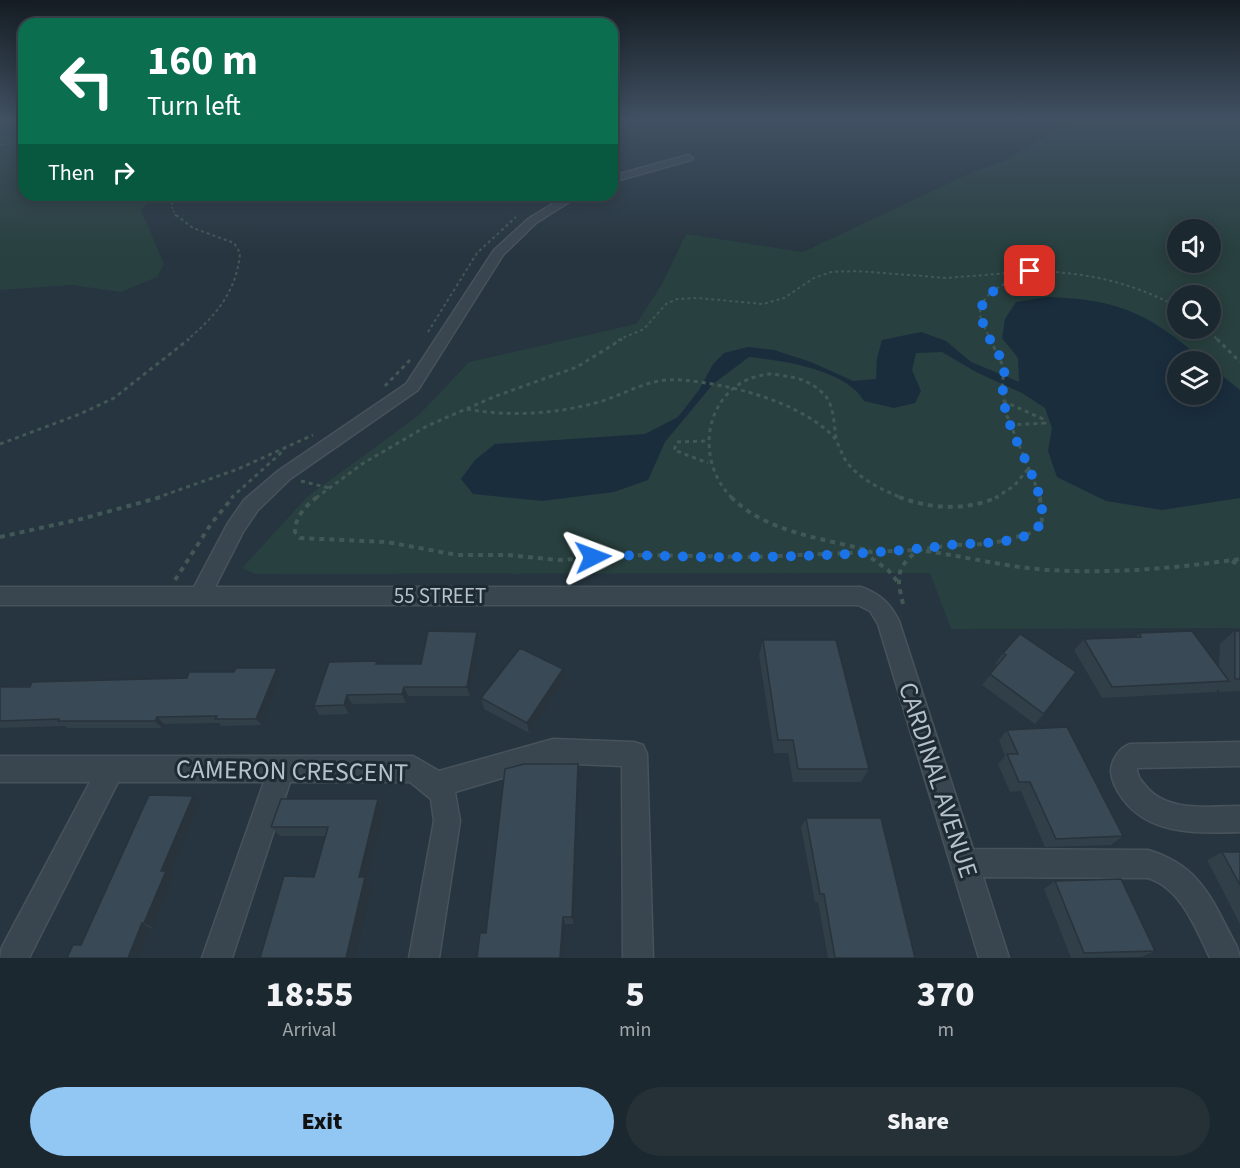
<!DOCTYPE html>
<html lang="en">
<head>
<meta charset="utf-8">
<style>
	body { margin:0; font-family:"Source Sans 3",sans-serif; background:#253037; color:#f1f3f6; height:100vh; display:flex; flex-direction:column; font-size:22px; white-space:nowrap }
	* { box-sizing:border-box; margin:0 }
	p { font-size:20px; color:#a0a6aa }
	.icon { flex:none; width:33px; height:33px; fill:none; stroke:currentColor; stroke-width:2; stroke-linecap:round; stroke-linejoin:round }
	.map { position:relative; height:958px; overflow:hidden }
	.panel { display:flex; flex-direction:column; background:#1c282f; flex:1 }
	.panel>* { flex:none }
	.banner { position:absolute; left:18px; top:18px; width:600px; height:183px; border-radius:18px; box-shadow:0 3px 15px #0003,0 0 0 2px #3a444b; background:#0b6e4f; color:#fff; overflow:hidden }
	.controls { position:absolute; left:1167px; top:219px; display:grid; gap:12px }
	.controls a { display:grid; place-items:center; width:54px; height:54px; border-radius:50%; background:#1c282f; box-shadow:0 3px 15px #0003,0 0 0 2px #3a444b; font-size:30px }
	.pin { position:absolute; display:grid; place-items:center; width:51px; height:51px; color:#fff; margin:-26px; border-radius:12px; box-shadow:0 3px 9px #0006 }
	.me { position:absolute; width:66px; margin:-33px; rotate:87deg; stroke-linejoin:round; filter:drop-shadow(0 0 4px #0008) }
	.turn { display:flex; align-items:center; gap:21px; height:126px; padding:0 30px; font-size:27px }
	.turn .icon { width:78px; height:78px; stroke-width:2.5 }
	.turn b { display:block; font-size:42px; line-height:51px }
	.then { display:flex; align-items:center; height:57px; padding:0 30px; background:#0003; gap:12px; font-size:22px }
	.eta { display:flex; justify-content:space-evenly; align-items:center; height:102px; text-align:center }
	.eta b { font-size:36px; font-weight:800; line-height:42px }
	.primary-button { display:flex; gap:12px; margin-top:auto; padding:12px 30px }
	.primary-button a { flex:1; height:69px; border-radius:36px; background:#92c6f3; color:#111; font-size:24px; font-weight:800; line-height:69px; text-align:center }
	.primary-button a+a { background:#253037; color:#f1f3f6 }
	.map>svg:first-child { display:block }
	.green { fill:#28403f; fill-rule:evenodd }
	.water { fill:#1a2d3d }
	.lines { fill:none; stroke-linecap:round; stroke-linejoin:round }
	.minor-casing { stroke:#47525b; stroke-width:3 }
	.path-far3 { stroke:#415856; stroke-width:1.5; stroke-dasharray:2 2; stroke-linecap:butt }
	.path-far2 { stroke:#415856; stroke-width:2; stroke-dasharray:3 3; stroke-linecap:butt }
	.path-far1 { stroke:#415856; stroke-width:3; stroke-dasharray:4 4; stroke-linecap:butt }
	.path { stroke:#415856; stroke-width:4; stroke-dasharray:5 5; stroke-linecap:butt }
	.minor { fill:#3a464f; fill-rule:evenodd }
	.wall { fill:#313f49 }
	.shaded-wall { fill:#28333c }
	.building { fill:#394955; stroke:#28333c; stroke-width:1.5 }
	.route { stroke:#1a73e8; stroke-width:10; stroke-dasharray:0 18 }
	.labels { text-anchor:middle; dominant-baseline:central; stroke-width:6; stroke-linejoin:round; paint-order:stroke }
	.street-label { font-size:21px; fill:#b7c1c9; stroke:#1f2b34 }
	.near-street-label { font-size:26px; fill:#b7c1c9; stroke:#1f2b34 }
</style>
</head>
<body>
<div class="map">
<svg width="1240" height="958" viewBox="0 0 1240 958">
	<rect width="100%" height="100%" fill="#26353f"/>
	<path class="green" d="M 0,120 L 24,120 L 24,195 L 156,195 L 141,210 L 164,264 L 157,277 L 121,292 L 71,285 L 0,290 Z
		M 1065,120 L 1240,120 L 1240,628 L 951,629 L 930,573 L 255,574 L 242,568 L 307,497 L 419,415 L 469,362 L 636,324 L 661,286 L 686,234 L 803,252 L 973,172 L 1005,161 L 1066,123 ZM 1178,230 L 1210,230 L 1210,262 L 1178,262 ZM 1178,296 L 1210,296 L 1210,328 L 1178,328 ZM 1178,362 L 1210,362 L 1210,394 L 1178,394 Z"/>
	<path class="water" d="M 1047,297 C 1119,299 1150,314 1204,361 L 1178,362 L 1178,394 L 1210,394 L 1211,367 L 1240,390 L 1240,498 L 1162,510 L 1106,501 L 1057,477 L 1048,451 L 1052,428 L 1045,408 L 1022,393 L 976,372 L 942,352 L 916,353 L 912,370 L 921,391 L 915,403 L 894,408 L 864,401 C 847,370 782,360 749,357 L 713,384 L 665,442 L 648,480 L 614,492 L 542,501 L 473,494 L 461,479 L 475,460 L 495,444 L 645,434 L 678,417 L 699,390 L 713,364 L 724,353 L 748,347 L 774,350 L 811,362 L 853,381 L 876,379 L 877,358 L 882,340 L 921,332 L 946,341 L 971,362 L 1019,382 L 1018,358 L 1002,338 L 1005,319 L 1016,302 Z"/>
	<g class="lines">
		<defs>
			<path id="minor" d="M 688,155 L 693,158 L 691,160 L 612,182 L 612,176 Z
				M 567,195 L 580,195 L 536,223 L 503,255 L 418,390 L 290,479 L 258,510 L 243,532 L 215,587 L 861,587 C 880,594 890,603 899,621 L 973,849 L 1148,850 C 1202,866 1212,901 1237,947 L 1240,958 L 1210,958 C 1196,929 1181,888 1148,878 L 983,877 L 1009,958 L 979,958 L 878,624 L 870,611 L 858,605 L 0,605 L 0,587 L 194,587 L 228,523 L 244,500 L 278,471 L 406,384 L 494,250 L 528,219 Z
				M 553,739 L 634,742 L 643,745 L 647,754 L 653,958 L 623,958 L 622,766 L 553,763 L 455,792 L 460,821 L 439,958 L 409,958 L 434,821 L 431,799 L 410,782 L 290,782 L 232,958 L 202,958 L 264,782 L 118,782 L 29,958 L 0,958 L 2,947 L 90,782 L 0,782 L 0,756 L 413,756 L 439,771 Z
				M 1240,742 L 1240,766 L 1137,768 C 1137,776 1140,779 1145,785 C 1166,813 1209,806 1240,806 L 1240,832 C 1198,833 1149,836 1122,798 C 1117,791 1112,781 1111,772 C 1111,760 1119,748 1130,744 Z"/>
		</defs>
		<use href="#minor" class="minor-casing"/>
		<path class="path-far3" d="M 0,145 L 24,142
			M 173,195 L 172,207 L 176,217"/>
		<path class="path-far2" d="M 176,215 L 193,228 L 234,243 L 240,253 C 237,291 215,317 187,340
			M 1032,271 C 1085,272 1131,282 1178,307
			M 1206,328 L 1218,340
			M 428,332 L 477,253 L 516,217
			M 618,340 L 644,329 L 666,304 L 677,299 L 698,298 L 763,304 L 784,298 L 814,278 L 831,272 L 857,271 L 947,278 L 1032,271
			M 991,340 C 988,334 983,326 981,319 C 974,292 1014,280 1032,271"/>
		<path class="path-far1" d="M 990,339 L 1004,368 L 1002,388 L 1007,416 L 1041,498
			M 1217,339 L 1240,362
			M 385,386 L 410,360
			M 1003,401 L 1043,419 L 1045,423 L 1010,425
			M 467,409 C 509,417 557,414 599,402 C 628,393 650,377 681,380 C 730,384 793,400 830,433 C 839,441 840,452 846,461 C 859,479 882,490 902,498
			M 705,441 L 677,442 L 674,450 L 708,463
			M 0,444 L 80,414 L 114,398 L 189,339
			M 301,481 L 329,488
			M 156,498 L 238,469 L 313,435
			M 231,498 L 282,452
			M 316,498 L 362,464 L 427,426 L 496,396 L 577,367 L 622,339
			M 732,498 C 691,457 706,381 769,374 C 776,374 784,376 791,377 C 804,379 819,387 827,398 C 834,409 834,425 836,438
			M 995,498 L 1014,486 L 1028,469"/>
		<path class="path" d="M 317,497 C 306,506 295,516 295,532 L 300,538 L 387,542 L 457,555 L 507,555 L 559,560 L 643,555 L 751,557 L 919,550 L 951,545 L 990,544 L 1031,533 L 1042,521 L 1040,497
			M 731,497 C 767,533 823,538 870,551
			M 899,497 C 930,509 967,511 998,497
			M 0,537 L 81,519 L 161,497
			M 926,551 C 967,557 1007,567 1048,570 C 1112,574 1177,568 1240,559
			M 863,552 L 888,570 L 897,581
			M 1232,561 L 1240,566
			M 175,580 L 211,524 L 233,497
			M 903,604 C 897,578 895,569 917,551"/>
		<use href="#minor" class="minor"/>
	</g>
	<path class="wall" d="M 1235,630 L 1240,632 L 1240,692 L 1238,691 L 1219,692 L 1219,689 L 1216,692 L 1102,698 L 1074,650 L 1084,639 L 1135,637 L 1139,633 L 1219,668 L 1220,644 Z
		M 763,640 L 869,769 L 861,782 L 793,782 L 788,753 L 774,753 L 759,655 Z
		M 479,641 L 470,696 L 408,696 L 406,703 L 352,704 L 349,714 L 319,715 L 314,706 Z
		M 1003,653 L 1076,672 L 1044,714 L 1035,724 L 982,685 L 998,665 L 995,664 Z
		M 277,668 L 281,675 L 262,725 L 221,726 L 219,723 L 164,724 L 162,728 L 67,728 L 65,726 L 0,728 L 0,687 L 187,678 Z
		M 564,680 L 529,733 L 484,709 L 481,698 Z
		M 1007,730 L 1123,836 L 1111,845 L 1045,847 L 1021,791 L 1010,792 L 998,764 L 1005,756 L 999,740 Z
		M 578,764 L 579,773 L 574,924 L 565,924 L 486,933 Z
		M 193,796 L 200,802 L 170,874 L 174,876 L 153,928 L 150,928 L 139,958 L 67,958 L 81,945 Z
		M 378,799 L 384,808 L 367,880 L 372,885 L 314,877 L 325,836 L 280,836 L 271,827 Z
		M 806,818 L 915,958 L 828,958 L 818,902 L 815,902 L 801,827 Z
		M 1222,852 L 1240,852 L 1240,924 L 1207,860 Z
		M 1055,881 L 1155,951 L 1141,957 L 1071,958 L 1044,889 Z"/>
	<path class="shaded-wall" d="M 477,632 L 479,641 L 470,696 L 467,687 Z
		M 277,668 L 281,675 L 262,725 L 256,719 Z
		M 563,669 L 564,680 L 529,733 L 527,723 Z
		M 404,687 L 408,696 L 406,703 L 402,694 Z
		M 347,695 L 352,704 L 349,714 L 344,705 Z
		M 157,717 L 164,724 L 162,728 L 155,721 Z
		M 578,764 L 579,773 L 574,924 L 572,917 Z
		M 193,796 L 200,802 L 170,874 L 174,876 L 153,928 L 144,923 L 161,871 Z
		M 378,799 L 384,808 L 367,880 L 372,885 L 355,958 L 346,958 L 359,877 Z
		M 563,917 L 565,924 L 562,958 L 560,958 Z
		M 142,923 L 150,928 L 139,958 L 128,958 Z"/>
	<path class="building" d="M 1235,630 L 1240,632 L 1240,679 L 1235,679 Z
		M 428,631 L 477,632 L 467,687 L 404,687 L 402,694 L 347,695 L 344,705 L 314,706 L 329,662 L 377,661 L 376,664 L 421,664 Z
		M 1192,631 L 1229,681 L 1112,687 L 1084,639 L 1141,637 L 1139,633 Z
		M 1020,634 L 1076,672 L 1044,714 L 990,674 L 1006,655 L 1003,653 Z
		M 763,640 L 836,640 L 869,769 L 798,769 L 793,740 L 778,740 Z
		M 520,648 L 563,669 L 527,723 L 481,698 Z
		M 236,668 L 277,668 L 256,719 L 215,719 L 217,716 L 157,717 L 155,721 L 58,721 L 59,719 L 0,721 L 0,687 L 30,687 L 32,682 L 187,678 L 189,672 L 234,672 Z
		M 1067,727 L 1123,836 L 1056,839 L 1030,782 L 1019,782 L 1007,754 L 1018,754 L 1007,730 Z
		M 524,764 L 578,764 L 572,917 L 563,917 L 560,958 L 477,958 L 480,933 L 486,933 L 505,769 Z
		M 149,795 L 193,796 L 161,871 L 166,871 L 144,923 L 142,923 L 128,958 L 67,958 L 73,945 L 81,945 Z
		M 281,799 L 378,799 L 359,877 L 365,877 L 346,958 L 260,958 L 284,876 L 314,877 L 328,827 L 271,827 Z
		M 806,818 L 881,818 L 915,958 L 835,958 L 824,894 L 820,894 Z
		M 1222,852 L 1240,852 L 1240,885 Z
		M 1121,879 L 1155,951 L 1084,953 L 1055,881 Z"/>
	<linearGradient id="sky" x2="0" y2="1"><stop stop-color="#151d23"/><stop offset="0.47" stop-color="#415163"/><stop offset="1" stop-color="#415163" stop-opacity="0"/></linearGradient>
	<rect width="1240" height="254" fill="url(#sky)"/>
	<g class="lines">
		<path class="route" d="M 593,557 C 639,553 684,558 729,557 C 803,557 878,554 951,545 C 974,542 1023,546 1038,527 C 1055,507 1015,445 1009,421 C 1005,410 1002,398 1003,386 C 1003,380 1005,373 1004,368 C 1003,359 996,351 992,343 C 966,298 991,290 1029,274 L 1030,271"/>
	</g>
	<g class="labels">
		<g class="street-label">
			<text x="440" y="596">55 STREET</text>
		</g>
		<g class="near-street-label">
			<text transform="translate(292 771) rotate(1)">CAMERON CRESCENT</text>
			<text transform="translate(938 780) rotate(72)">CARDINAL AVENUE</text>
		</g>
	</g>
</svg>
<div class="controls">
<a><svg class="icon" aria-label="sound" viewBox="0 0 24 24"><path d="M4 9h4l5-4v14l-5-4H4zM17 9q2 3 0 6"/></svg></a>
<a><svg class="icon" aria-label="search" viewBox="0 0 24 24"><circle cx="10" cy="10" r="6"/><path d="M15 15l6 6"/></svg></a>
<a><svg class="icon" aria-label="layers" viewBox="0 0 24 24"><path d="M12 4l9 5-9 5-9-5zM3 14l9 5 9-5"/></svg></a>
</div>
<div class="pin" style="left:1030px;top:271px;background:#d93025"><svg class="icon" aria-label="arrive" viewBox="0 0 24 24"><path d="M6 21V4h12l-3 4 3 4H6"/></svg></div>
<svg class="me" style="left:593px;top:557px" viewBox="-20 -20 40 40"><path d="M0-17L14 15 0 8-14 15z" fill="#1a73e8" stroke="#fff" stroke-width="4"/></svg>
<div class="banner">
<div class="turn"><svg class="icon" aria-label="left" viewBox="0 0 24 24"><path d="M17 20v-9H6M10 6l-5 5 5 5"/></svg><div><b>160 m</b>Turn left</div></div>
<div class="then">Then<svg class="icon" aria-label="right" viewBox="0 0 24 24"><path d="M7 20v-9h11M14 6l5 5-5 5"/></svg></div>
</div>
</div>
<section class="panel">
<div class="eta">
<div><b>18:55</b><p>Arrival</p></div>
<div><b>5</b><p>min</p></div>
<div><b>370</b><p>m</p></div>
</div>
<div class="primary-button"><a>Exit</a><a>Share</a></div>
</section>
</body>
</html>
